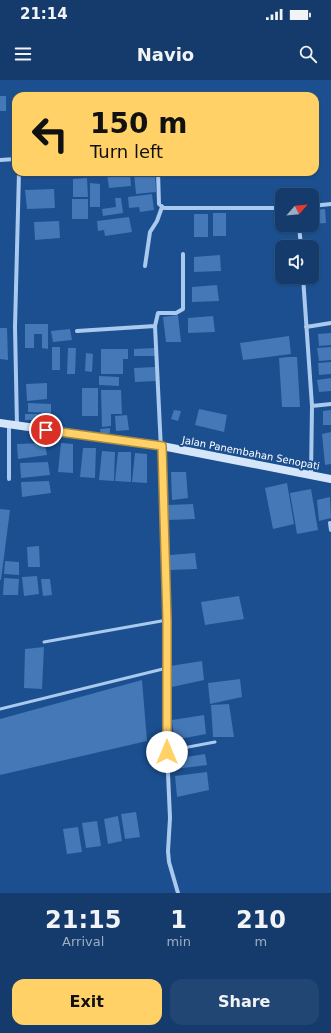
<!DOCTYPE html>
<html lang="en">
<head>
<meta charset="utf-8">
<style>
	body { margin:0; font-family:"DejaVu Sans",sans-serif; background:#214673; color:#f1f3f6; height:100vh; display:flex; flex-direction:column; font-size:15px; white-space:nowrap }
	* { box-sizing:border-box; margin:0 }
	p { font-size:13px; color:#9dadc1 }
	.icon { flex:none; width:22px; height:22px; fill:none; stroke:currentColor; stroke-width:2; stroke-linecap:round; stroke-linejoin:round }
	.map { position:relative; height:813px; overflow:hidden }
	.details { display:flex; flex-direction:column; background:#143b6b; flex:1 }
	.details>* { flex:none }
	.top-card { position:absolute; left:12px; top:12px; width:307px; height:84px; border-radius:12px; box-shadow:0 1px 3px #0004,0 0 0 1px #33557e; background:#ffd166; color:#111; overflow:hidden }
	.needle { width:26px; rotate:63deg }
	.fabs { position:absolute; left:275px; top:108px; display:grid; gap:8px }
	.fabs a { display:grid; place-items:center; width:44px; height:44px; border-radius:8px; background:#143b6b; box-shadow:0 1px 3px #0004,0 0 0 1px #33557e; font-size:20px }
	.pin { position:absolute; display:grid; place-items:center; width:34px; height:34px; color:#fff; margin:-17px; border:2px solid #fff; border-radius:50%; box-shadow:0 1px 4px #0007 }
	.me { position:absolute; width:44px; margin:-22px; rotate:0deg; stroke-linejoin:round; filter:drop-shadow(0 0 3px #0008) }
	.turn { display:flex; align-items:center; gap:14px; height:84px; padding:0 12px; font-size:18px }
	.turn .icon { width:52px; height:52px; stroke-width:2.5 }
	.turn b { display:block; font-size:28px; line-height:34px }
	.eta { display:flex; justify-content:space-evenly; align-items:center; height:68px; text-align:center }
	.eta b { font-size:24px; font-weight:700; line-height:28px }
	.action { display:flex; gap:8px; margin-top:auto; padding:8px 12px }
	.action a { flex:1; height:46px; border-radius:12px; background:#ffd166; color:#111; font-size:16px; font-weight:700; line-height:46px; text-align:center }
	.action a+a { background:#214673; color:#f1f3f6 }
	.status { display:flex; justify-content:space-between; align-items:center; height:28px; padding:0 20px; background:#143b6b; direction:ltr }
	.status svg { height:11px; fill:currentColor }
	header { display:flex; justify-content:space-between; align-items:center; height:52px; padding:0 12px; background:#143b6b; font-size:18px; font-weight:700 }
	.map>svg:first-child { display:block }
	.building { fill:#4478b7 }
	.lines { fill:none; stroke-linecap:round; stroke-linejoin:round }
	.lane { stroke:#a9c9ee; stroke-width:3 }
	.street { stroke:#a9c9ee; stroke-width:4 }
	.secondary { stroke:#d6e6fa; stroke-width:8 }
	.route-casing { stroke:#a68842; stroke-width:10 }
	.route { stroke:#ffd166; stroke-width:7 }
	.labels { text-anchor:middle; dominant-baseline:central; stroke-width:4; stroke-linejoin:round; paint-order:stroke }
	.street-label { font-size:10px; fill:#fff; stroke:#1b4f8f }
</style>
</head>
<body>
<div class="status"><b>21:14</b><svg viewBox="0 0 49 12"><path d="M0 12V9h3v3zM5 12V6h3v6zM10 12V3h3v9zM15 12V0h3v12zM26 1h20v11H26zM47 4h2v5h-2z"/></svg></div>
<header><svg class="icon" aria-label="menu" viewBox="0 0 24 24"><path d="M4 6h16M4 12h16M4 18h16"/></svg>Navio<svg class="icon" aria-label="search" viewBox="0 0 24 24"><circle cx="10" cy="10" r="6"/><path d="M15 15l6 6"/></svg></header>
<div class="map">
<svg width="331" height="813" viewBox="0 0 331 813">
	<rect width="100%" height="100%" fill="#1b4f8f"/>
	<path class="building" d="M 0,16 L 6,16 L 6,31 L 0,31 Z
		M 130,92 L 131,106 L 109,108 L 107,94 Z
		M 151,92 L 155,92 L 156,112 L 136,114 L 134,93 Z
		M 87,98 L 88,117 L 73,117 L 73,99 Z
		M 90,103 L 100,104 L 100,127 L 90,127 Z
		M 54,109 L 55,128 L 27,129 L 25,110 Z
		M 152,114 L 154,130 L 140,132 L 139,127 L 129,128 L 128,117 Z
		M 115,118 L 121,118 L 123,133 L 103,136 L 102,129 L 116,127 Z
		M 72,119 L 88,119 L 88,139 L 72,139 Z
		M 325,129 L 326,143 L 312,144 L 312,130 Z
		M 213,133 L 226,133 L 226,156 L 213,156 Z
		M 194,134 L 208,134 L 208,157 L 194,157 Z
		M 129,137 L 132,152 L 105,156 L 104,150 L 98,151 L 97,141 Z
		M 59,141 L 60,158 L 35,160 L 34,142 Z
		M 220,175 L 221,191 L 194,192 L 194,177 Z
		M 217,205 L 219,221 L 192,222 L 192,207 Z
		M 178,235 L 181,262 L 166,262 L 163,237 Z
		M 213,236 L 215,252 L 188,253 L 188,238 Z
		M 25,244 L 48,244 L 48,269 L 42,268 L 42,254 L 34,254 L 34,268 L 25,268 Z
		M 0,248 L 7,248 L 8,280 L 0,279 Z
		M 70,249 L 72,260 L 53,262 L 51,251 Z
		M 331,253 L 331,265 L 319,266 L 318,254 Z
		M 289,256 L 291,274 L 243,280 L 240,263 Z
		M 52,267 L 60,267 L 60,290 L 52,290 Z
		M 331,267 L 331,280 L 319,281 L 317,268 Z
		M 68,268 L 76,268 L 75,294 L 67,294 Z
		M 154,268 L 155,276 L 134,276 L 134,269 Z
		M 101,269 L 128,269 L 128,279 L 123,279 L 123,294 L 101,294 Z
		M 86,273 L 93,274 L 92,292 L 85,291 Z
		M 288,277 L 297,277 L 300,327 L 282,327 L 279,278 Z
		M 331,282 L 331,294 L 319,295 L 318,283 Z
		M 155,287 L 156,301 L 135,302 L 134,288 Z
		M 99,296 L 119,297 L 119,306 L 99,305 Z
		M 331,298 L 331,311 L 319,312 L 317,300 Z
		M 47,303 L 47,319 L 27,321 L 26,304 Z
		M 82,308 L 98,308 L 98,336 L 82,336 Z
		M 101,310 L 121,310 L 122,334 L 111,334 L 111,346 L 102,347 Z
		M 28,323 L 51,324 L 51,333 L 28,332 Z
		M 199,329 L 227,335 L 224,352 L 195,345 Z
		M 174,330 L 181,331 L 178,341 L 171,339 Z
		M 331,330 L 331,345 L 323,345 L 323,331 Z
		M 25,334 L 50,334 L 50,340 L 25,340 Z
		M 127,335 L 129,350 L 116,351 L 115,336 Z
		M 110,348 L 110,353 L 101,355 L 100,349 Z
		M 331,352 L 331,384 L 325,385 L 322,354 Z
		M 45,363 L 47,375 L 18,379 L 17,364 Z
		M 61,363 L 73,364 L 73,393 L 58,392 Z
		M 83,368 L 96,368 L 95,398 L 80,397 Z
		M 102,371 L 115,372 L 114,401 L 99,400 Z
		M 118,372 L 131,372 L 131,402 L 115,401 Z
		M 135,373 L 147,374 L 147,403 L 132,402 Z
		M 48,382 L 50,395 L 21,398 L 20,383 Z
		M 171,392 L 186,392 L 188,418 L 172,420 Z
		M 49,401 L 51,413 L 22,417 L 21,402 Z
		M 287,403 L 294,444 L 273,449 L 265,408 Z
		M 311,409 L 318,450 L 297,454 L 290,413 Z
		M 330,417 L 331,438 L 319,441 L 317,420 Z
		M 193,424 L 195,439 L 168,440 L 168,425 Z
		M 0,429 L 10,430 L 1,500 L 0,500 Z
		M 39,466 L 40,487 L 28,487 L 27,467 Z
		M 195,473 L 197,489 L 170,490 L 170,475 Z
		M 5,481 L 19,482 L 19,495 L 4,494 Z
		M 37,496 L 39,514 L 24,516 L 22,497 Z
		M 4,498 L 19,499 L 18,515 L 3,515 Z
		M 41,499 L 50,499 L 52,515 L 43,516 Z
		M 239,516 L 244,539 L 205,545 L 201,522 Z
		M 44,567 L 42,609 L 24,608 L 25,569 Z
		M 202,581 L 204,600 L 172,607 L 170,586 Z
		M 240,599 L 242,617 L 210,624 L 208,603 Z
		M 142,600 L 147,661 L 0,695 L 0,639 Z
		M 229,624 L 234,657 L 213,657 L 211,625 Z
		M 204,635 L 206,654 L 174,660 L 172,640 Z
		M 205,674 L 207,685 L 175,689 L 174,679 Z
		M 207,692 L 209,710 L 177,717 L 175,696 Z
		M 136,732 L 140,757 L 125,759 L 121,734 Z
		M 118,736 L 122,761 L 108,764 L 104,739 Z
		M 97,741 L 101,766 L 86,768 L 82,743 Z
		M 78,747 L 82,772 L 67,774 L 63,749 Z"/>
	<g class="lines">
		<path class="lane" d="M 44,562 L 167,540
			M 0,629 L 167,588
			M 167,671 L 215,662"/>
		<path class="street" d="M 0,80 L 16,79
			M 158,92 L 159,124 L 164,128 L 282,128
			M 312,126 L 331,124
			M 299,145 L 301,167
			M 145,186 L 150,152 L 157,141 L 162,127
			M 303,197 L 312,326 L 311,395
			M 306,247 L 331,243
			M 77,251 L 155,246
			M 312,326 L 331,324
			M 9,345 L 9,399
			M 17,346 L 15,247 L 19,92
			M 330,443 L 331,450
			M 178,813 L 169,782 L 168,771 L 170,738 L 167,671 L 167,540 L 164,431 L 155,246 L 158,233 L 176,233 L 183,229 L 183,174"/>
		<path class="secondary" d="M 0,343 L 162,366 L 331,399"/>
	</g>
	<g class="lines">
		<defs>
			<path id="route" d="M 46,350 L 162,366 L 167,540 L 167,672"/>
		</defs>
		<use href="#route" class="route-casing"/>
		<use href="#route" class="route"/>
	</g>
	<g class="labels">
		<g class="street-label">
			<text transform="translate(251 373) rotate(11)">Jalan Panembahan Senopati</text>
		</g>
	</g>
</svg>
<div class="fabs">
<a><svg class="needle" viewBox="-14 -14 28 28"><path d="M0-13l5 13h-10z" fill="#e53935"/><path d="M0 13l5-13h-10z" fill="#9dadc1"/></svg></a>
<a><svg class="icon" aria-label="sound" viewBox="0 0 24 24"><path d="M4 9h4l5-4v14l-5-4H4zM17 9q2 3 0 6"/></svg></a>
</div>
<div class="pin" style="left:46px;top:350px;background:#d93025"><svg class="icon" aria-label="arrive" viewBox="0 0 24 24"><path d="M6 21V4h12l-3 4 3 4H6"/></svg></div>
<svg class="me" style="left:167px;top:672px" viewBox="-20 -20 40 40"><circle r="19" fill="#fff"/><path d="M0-13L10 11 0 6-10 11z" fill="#ffd166"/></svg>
<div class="top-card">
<div class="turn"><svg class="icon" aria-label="left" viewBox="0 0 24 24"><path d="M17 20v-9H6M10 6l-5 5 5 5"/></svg><div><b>150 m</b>Turn left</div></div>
</div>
</div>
<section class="details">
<div class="eta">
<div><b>21:15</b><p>Arrival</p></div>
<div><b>1</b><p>min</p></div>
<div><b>210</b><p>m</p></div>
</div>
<div class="action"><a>Exit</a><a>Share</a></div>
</section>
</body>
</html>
